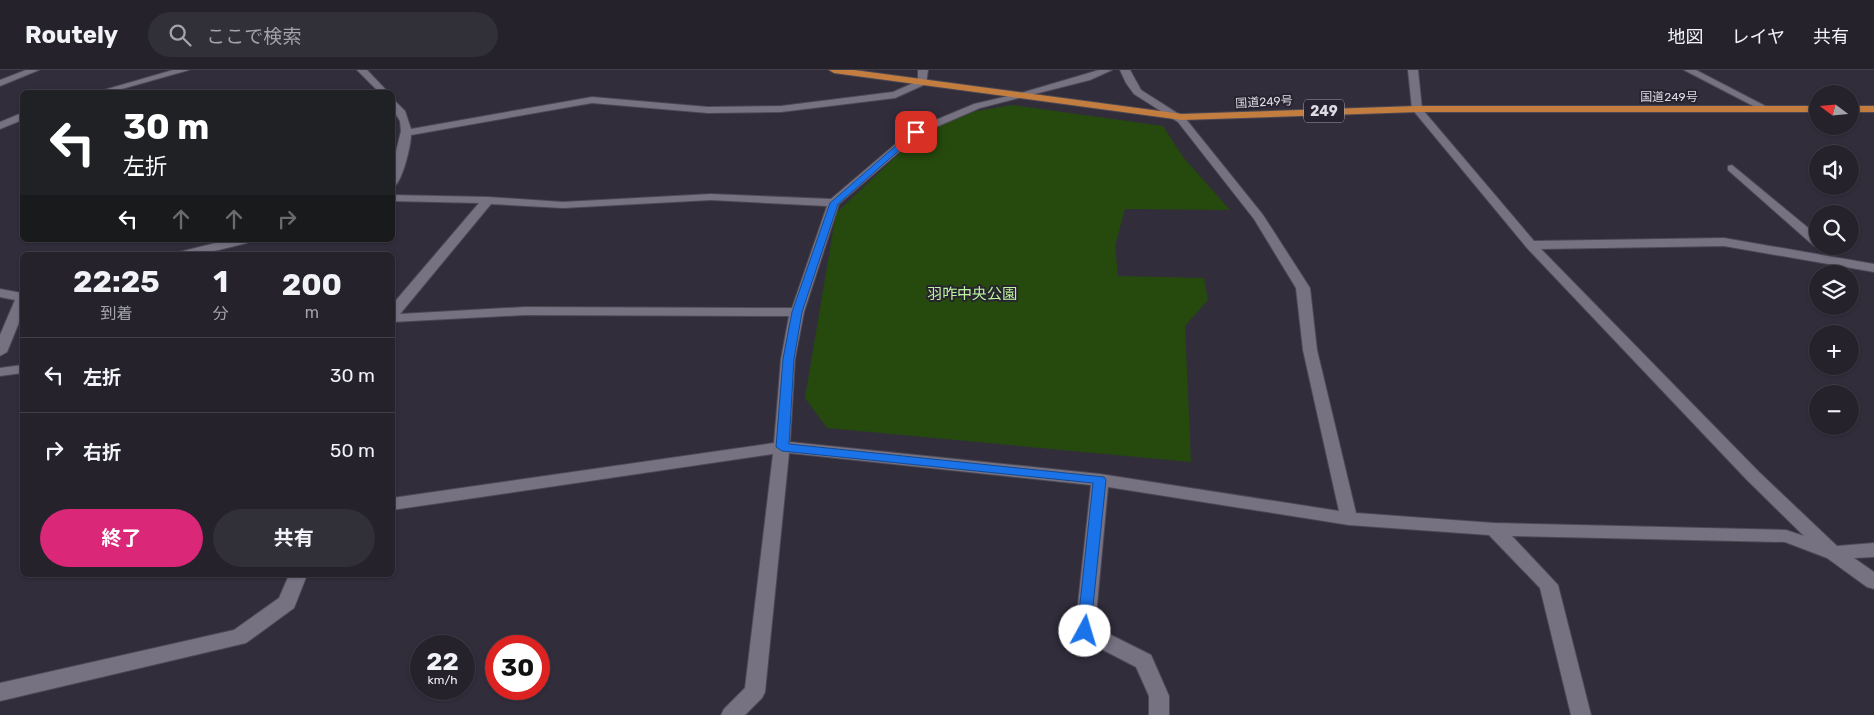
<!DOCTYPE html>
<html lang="ja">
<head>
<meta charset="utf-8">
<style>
	body { margin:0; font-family:Rubik,"Noto Sans JP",sans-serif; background:#312f38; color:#f1f3f6; height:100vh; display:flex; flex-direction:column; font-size:19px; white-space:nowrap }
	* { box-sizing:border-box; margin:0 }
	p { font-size:16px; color:#a3a4a9 }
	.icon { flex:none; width:28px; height:28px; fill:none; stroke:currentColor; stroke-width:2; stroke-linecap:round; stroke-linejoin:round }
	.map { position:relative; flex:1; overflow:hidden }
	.side { position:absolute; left:20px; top:182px; width:375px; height:325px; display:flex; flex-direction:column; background:#25222c; border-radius:8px; box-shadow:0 1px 4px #0004,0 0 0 1px #423f48 }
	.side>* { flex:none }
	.top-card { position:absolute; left:20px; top:20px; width:375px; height:152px; border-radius:8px; box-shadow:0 1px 4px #0004,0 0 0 1px #423f48; background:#202124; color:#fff; overflow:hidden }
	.needle { width:32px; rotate:286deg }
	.tools { position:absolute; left:1809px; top:15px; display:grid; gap:10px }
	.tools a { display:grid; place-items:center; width:50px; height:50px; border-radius:50%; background:#25222c; box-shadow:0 1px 4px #0004,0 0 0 1px #423f48; font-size:25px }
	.speed { position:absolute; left:410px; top:565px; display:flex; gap:10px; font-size:25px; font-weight:700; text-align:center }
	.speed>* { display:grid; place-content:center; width:65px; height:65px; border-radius:50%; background:#25222c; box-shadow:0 1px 4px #0004,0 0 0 1px #423f48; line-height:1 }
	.speed small { font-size:12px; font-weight:400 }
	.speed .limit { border:8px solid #d22; background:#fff; color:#111 }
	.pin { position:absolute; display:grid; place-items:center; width:42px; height:42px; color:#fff; margin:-21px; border-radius:10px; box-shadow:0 2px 8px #0006 }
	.me { position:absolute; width:55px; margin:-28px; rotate:6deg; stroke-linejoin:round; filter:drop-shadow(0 0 4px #0008) }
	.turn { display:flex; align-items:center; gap:18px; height:105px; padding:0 20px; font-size:22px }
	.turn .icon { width:65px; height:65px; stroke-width:2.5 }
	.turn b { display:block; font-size:35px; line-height:42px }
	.lanes { display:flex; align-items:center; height:48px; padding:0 20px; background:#0003; justify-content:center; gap:25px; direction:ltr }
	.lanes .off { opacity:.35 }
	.eta { display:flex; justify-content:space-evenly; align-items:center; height:85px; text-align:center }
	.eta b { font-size:30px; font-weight:700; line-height:35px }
	.button { display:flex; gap:10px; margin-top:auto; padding:10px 20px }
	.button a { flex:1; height:58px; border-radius:30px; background:#db2777; color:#fff; font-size:20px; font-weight:700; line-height:58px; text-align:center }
	.button a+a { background:#312f38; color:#f1f3f6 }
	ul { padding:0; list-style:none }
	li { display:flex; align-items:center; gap:15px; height:75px; padding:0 20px; border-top:1px solid #423f48 }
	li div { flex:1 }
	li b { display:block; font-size:19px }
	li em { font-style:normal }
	header { display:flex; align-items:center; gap:30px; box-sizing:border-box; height:70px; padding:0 25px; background:#25222c; border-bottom:1px solid #423f48 }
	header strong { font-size:24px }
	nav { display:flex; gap:28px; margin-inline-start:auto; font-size:18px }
	.search { width:350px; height:45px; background:#312f38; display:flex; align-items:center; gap:12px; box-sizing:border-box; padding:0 18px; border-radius:28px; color:#a3a4a9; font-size:19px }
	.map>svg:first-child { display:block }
	.green { fill:#264a0d }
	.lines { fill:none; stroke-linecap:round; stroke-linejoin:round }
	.minor-casing { stroke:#4c4854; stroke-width:2 }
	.highway-casing { stroke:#4c4854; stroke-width:2 }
	.minor { fill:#777282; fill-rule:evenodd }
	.highway { fill:#c37e3f; fill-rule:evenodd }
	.route { fill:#1a73e8; stroke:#114b97 }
	.labels { text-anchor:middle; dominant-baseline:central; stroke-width:4; stroke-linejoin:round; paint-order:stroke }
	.far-street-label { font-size:12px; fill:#dddbe4; stroke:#272330 }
	.shield { fill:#272330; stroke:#a6a4ae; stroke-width:1 }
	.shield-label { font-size:14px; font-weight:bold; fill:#dddbe4 }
	.park-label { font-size:15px; fill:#bbf59d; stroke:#272330 }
</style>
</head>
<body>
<header>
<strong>Routely</strong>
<div class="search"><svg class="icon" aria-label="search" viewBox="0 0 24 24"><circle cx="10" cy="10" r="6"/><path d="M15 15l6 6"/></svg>ここで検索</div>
<nav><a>地図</a><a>レイヤ</a><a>共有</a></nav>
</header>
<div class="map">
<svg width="1874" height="645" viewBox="0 0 1874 645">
	<rect width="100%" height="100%" fill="#312d3b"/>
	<path class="green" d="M 1012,35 L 1163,56 L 1183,87 L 1230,140 L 1125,139 L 1115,176 L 1118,206 L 1204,208 L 1208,230 L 1185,256 L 1191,392 L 827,358 L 805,328 L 836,143 L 919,65 L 971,42 Z"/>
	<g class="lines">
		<defs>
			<path id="minor" d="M 26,0 L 39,0 L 0,16 L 0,10 Z
				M 173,0 L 189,0 L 111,22 L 97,22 Z
				M 357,0 L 367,0 L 388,22 L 379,22 Z
				M 918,0 L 928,0 L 926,14 L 895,28 L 781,42 L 708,43 L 592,33 L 411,65 C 411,75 402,115 392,118 L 392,98 L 401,61 L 400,51 L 392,38 L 392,28 L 405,41 L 411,59 L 592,27 L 708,37 L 781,36 L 893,22 L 918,11 Z
				M 1099,0 L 1112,0 L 1090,10 L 980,38 L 920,64 L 839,134 L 804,242 L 795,289 L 790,372 L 1100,404 L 1339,441 L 1303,280 L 1296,218 L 1254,149 L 1178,52 L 1134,24 L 1126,13 L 1120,0 L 1130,0 L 1141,20 L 1185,48 L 1263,145 L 1310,218 L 1317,280 L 1356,443 L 1494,453 L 1786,460 L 1804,466 L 1747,410 L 1527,178 L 1412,39 L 1408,0 L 1418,0 L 1422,39 L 1534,171 L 1724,168 L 1874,194 L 1874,202 L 1724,176 L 1541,179 L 1759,402 L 1837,476 L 1874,473 L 1874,487 L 1854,488 L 1874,502 L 1874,519 L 1867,517 L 1827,488 L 1785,472 L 1512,466 L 1558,515 L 1591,645 L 1571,645 L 1540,518 L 1489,465 L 1349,455 L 1108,417 L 1095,557 L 1151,585 L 1169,626 L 1169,645 L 1149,645 L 1149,626 L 1136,597 L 1078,567 L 1075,561 L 1091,415 L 789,383 L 765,622 L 762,628 L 745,645 L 721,645 L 724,639 L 745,618 L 773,384 L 392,440 L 392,428 L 774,373 L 781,289 L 789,246 L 525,245 L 392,252 L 392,235 L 479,133 L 392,131 L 392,125 L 488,127 L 563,132 L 711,124 L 831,129 L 912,60 L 974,34 L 1021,23 ZM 711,130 L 827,136 L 792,238 L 525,237 L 400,244 L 491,134 L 563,138 Z
				M 1684,0 L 1696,0 L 1771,39 L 1763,41 Z
				M 22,43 L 22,50 L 0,59 L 0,52 Z
				M 1732,95 L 1818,166 L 1818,176 L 1820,176 L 1814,176 L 1728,100 L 1728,96 Z
				M 228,170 L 249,170 L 247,173 L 198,185 L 177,185 L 179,182 Z
				M 0,219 L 22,223 L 22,245 L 7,282 L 0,286 L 0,265 L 15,230 L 0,227 Z
				M 22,295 L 22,303 L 0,306 L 0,298 Z
				M 289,505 L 307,505 L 294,538 L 246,573 L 0,631 L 0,613 L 234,560 L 279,528 Z"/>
			<path id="highway" d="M 829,0 L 854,0 L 1182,44 L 1417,36 L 1818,36 L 1818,42 L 1417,42 L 1182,50 L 834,3 Z
				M 1850,36 L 1874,36 L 1874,42 L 1850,42 Z"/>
		</defs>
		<use href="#minor" class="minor-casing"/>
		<use href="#highway" class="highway-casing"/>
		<use href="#minor" class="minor"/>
		<use href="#highway" class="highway"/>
	</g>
	<path class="route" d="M 914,60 L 920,62 L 838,134 L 802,242 L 794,289 L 789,374 L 1104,407 L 1106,410 L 1090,565 L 1080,565 L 1077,561 L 1093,413 L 782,381 L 776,377 L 783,289 L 792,242 L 830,133 Z"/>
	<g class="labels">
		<g class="far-street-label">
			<text x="1669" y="27">国道249号</text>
			<text transform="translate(1264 32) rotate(-3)">国道249号</text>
		</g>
		<rect class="shield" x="1304" y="29.5" width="40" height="23" rx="4"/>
		<g class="shield-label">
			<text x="1324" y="41">249</text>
		</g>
		<g class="park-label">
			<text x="972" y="224">羽咋中央公園</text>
		</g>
	</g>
</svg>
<div class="tools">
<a><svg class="needle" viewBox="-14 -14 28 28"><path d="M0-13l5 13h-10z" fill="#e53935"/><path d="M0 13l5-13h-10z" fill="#a3a4a9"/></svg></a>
<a><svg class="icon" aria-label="sound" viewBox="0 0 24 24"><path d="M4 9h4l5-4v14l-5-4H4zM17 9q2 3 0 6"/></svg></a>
<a><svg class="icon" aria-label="search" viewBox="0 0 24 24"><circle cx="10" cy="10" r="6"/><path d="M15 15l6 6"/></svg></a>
<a><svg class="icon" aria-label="layers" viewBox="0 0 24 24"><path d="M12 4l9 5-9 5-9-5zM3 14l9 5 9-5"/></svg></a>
<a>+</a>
<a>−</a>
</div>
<div class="speed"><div>22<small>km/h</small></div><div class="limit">30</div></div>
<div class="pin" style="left:916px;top:62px;background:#d93025"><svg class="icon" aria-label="arrive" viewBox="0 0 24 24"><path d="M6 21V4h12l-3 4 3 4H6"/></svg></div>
<svg class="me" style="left:1085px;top:561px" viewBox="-20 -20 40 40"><circle r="19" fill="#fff"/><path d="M0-13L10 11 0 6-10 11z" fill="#1a73e8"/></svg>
<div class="top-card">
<div class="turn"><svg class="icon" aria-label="left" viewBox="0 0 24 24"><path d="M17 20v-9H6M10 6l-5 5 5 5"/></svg><div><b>30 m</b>左折</div></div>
<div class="lanes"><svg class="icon" aria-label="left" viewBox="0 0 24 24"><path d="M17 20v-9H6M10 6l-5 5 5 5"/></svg><svg class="icon off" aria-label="ahead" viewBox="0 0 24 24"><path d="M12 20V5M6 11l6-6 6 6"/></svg><svg class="icon off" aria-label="ahead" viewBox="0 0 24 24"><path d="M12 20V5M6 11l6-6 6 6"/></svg><svg class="icon off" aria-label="right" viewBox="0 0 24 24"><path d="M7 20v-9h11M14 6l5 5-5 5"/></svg></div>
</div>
<section class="side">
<div class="eta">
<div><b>22:25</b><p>到着</p></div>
<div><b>1</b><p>分</p></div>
<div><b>200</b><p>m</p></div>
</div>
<ul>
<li><svg class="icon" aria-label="left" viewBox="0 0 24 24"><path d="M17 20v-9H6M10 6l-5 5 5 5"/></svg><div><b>左折</b></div><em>30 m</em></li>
<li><svg class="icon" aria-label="right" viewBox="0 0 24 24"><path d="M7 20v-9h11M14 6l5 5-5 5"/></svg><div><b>右折</b></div><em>50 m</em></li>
</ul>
<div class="button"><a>終了</a><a>共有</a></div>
</section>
</div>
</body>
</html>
